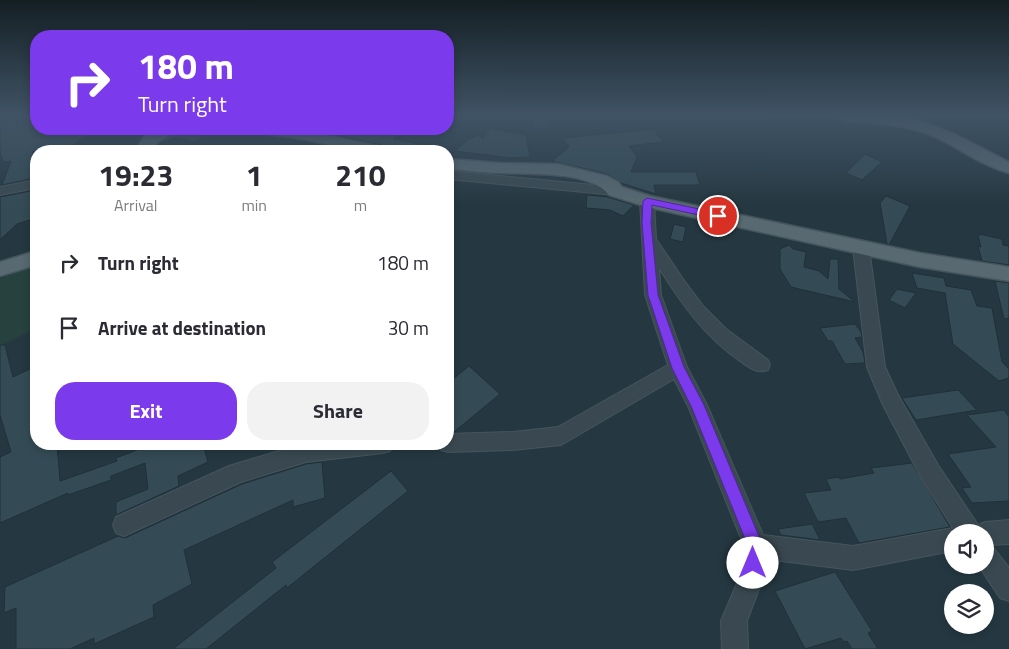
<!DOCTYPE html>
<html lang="en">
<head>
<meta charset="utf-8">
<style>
	body { margin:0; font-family:"Titillium Web",sans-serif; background:#f2f2f3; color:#2b2b33; height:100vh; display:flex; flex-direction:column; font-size:19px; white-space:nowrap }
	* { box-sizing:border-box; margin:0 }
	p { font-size:16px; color:#7c7c81 }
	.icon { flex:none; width:28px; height:28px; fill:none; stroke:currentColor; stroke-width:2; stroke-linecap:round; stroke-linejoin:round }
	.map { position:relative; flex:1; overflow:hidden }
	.sheet { position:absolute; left:30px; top:145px; width:424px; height:305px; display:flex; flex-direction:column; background:#fff; border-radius:20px; box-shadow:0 2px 8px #0003 }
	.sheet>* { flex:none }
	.banner { position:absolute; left:30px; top:30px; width:424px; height:105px; border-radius:20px; box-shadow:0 2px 8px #0003; background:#7c3aed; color:#fff; overflow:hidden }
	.buttons { position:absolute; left:944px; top:524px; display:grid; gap:10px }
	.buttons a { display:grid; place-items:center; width:50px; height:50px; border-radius:50%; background:#fff; box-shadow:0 2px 8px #0003; font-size:25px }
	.pin { position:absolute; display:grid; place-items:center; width:42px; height:42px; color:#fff; margin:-21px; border:2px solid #fff; border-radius:50%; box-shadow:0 1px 5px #0007 }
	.me { position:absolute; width:55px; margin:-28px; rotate:0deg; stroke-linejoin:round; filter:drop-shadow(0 0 4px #0008) }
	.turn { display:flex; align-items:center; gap:18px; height:105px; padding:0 25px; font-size:22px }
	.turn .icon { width:65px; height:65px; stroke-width:2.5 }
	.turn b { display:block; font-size:35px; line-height:42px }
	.eta { display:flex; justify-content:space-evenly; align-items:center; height:85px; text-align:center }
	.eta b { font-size:30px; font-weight:700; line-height:35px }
	.action { display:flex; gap:10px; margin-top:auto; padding:10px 25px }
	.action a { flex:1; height:58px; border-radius:20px; background:#7c3aed; color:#fff; font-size:20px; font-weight:700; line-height:58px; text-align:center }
	.action a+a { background:#f2f2f3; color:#2b2b33 }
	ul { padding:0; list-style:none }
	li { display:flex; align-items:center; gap:15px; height:65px; padding:0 25px }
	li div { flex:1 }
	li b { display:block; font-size:19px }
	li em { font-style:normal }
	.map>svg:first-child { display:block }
	.green { fill:#27423e }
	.building { fill:#344b55; stroke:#203038 }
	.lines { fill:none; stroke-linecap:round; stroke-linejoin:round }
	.minor-casing { stroke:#46555d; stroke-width:2 }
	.major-casing { stroke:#46555d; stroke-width:3 }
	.minor { fill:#3a4951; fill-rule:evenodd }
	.major { fill:#586971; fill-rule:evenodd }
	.route { fill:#7c3aed; stroke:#51269a }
</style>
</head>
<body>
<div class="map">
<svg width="1009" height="649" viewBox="0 0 1009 649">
	<rect width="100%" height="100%" fill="#253841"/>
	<path class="green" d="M 36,265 L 36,328 L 0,346 L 0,279 Z"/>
	<path class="building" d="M 0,116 L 36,116 L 36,129 L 98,129 L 69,148 L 68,151 L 33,151 L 30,179 L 2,185 L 11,161 L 4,162 L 0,154 Z
		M 529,116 L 544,116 L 550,127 L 535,129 Z
		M 490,128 L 526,135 L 530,157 L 511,158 L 455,151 L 467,140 L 478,135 L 483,138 Z
		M 179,129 L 198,129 L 198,131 L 207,133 L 195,142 L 176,138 L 159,144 Z
		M 317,129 L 379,129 L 397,134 L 393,139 L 424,145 L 424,151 L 386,151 L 382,145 L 317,131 Z
		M 654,129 L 663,142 L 629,146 L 637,157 L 631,172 L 696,172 L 700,185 L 654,185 L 656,194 L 621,183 L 607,174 L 552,161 L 569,147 L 563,138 Z
		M 865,154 L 882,162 L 862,180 L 846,173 Z
		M 36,190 L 36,218 L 17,224 L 0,240 L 0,197 Z
		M 587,195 L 608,197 L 634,205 L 623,216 L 610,210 L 586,208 Z
		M 886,196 L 910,206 L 889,245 L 887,244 L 880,203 Z
		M 674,224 L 686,227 L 683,242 L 670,239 Z
		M 979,234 L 1002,239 L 1003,245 L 1009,246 L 1009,265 L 982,261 L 978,246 L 981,247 L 978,236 L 979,236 Z
		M 789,245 L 793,249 L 806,252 L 804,267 L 819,271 L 828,279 L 830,259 L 838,259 L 839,289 L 855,302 L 791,287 L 780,269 L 780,249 Z
		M 912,273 L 944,278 L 946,286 L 971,290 L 977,306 L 992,308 L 1002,362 L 1009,369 L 1009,378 L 999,381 L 953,344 L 945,293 L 917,288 Z
		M 995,281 L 1009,283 L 1009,318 L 1004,319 Z
		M 897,289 L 916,293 L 905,308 L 889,300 Z
		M 855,324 L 861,332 L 862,337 L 855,338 L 863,352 L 865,363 L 845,364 L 832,341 L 828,341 L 820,328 Z
		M 0,345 L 5,345 L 13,377 L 36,366 L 36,386 L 31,388 L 36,403 L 36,444 L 57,444 L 60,481 L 117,461 L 116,458 L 144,447 L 143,444 L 203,444 L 208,462 L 178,476 L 179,486 L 116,515 L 116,502 L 148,489 L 145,463 L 111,476 L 111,480 L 68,495 L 68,493 L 0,523 L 0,457 L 11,452 L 0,415 Z
		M 469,366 L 500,394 L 454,432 L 448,432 L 448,383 Z
		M 958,390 L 977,410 L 916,420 L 902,398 Z
		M 1004,410 L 1009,417 L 1009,501 L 972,503 L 962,488 L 971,487 L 948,454 L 996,447 L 967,415 Z
		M 322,462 L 325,498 L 293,507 L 293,500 L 184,550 L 192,584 L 153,605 L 154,617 L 94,644 L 94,638 L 70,649 L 16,649 L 16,608 L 4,613 L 5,587 L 118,536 L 125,538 L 242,484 L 306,464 Z
		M 912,463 L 950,527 L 859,543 L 846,518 L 818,522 L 804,493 L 831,490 L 826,479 L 839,477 L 840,479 L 874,473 L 871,468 Z
		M 391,471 L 408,491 L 287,588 L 286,585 L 206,649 L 173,649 L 276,568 L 272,562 Z
		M 812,524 L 820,540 L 781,535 L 778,529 Z
		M 835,572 L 872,631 L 868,633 L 878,649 L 852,649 L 847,641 L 844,642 L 841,638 L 805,649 L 775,591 Z"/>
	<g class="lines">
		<defs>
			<path id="minor" d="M 448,171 L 615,187 L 620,188 L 622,191 L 620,194 L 615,195 L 448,179 Z
				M 36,180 L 36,188 L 0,195 L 0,187 Z
				M 647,197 L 652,198 L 654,201 L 656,239 L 683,279 L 703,306 L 726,329 L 768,360 L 770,365 L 768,370 C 756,374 749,367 740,361 C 705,337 681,303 659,268 L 661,295 L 687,367 L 707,405 L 763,535 L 853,546 L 953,528 L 922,479 L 883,405 L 867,367 L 853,248 L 856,244 L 861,243 L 866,244 L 869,248 L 885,367 L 898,395 L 938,465 L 978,525 L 985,522 L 1009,520 L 1009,544 L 990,545 L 993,547 L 1009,568 L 1009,601 L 1000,598 L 978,565 L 985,565 L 985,532 L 952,532 L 952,551 L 853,570 L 766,559 L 762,581 L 747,621 L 748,649 L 722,649 L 721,621 L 738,581 L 744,546 L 688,406 L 674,379 L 561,445 L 513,450 L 448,452 L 441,450 L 438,444 L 448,444 L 448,434 L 513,432 L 558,427 L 668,365 L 645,295 L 640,201 L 642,198 Z
				M 302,444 L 393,444 L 390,451 L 383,453 L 306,462 L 241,482 L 124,536 L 116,533 L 113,525 L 116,517 L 229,466 Z"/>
			<path id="major" d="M 838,116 L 898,116 L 921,121 L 957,135 L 1009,162 L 1009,173 C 982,166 958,147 933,136 C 904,124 876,123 846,121 L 841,119 Z
				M 157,129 L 177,129 C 169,139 160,136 151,151 L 135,151 L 145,135 Z
				M 255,129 L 298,129 L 382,147 L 384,151 C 354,153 326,143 296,138 C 283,136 270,135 257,132 Z
				M 448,159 L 500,163 L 558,164 L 607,176 L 618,182 L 622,187 L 650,196 L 920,253 L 1009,267 L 1009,281 L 920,267 L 647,207 L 609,195 C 592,171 529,174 502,173 C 484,173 466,170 448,169 Z
				M 36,251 L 36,265 L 0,276 L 0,262 Z"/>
		</defs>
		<use href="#minor" class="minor-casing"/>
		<use href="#major" class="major-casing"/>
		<use href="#minor" class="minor"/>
		<use href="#major" class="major"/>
	</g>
	<linearGradient id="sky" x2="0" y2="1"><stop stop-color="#141f24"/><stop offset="0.56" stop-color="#405365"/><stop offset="1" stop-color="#405365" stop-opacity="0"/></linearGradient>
	<rect width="1009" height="206" fill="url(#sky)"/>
	<path class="route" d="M 647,198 L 718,213 L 723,216 L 718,219 L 652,205 L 651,223 L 658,295 L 684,367 L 704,405 L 763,546 L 758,569 L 753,571 L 747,569 L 745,563 L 748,546 L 691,406 L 672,368 L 648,295 L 642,223 L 643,201 Z"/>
</svg>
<div class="buttons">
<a><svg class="icon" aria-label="sound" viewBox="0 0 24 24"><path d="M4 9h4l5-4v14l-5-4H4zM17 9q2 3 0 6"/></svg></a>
<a><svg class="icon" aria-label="layers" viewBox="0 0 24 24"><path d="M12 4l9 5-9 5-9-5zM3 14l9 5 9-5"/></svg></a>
</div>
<div class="pin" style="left:718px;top:216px;background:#d93025"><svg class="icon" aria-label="arrive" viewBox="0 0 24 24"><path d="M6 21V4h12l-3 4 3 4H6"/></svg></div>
<svg class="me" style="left:753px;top:563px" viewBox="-20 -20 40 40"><circle r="19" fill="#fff"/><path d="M0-13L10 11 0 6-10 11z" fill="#7c3aed"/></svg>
<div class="banner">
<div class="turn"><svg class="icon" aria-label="right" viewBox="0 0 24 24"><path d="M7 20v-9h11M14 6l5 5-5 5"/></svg><div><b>180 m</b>Turn right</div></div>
</div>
<section class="sheet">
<div class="eta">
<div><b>19:23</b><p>Arrival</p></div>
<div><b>1</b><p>min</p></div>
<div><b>210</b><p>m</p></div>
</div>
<ul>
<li><svg class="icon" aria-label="right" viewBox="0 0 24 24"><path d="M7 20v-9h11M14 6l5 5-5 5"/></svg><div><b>Turn right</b></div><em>180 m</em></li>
<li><svg class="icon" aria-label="arrive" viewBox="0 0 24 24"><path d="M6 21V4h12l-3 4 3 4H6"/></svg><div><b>Arrive at destination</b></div><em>30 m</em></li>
</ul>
<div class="action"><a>Exit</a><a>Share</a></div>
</section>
</div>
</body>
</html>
